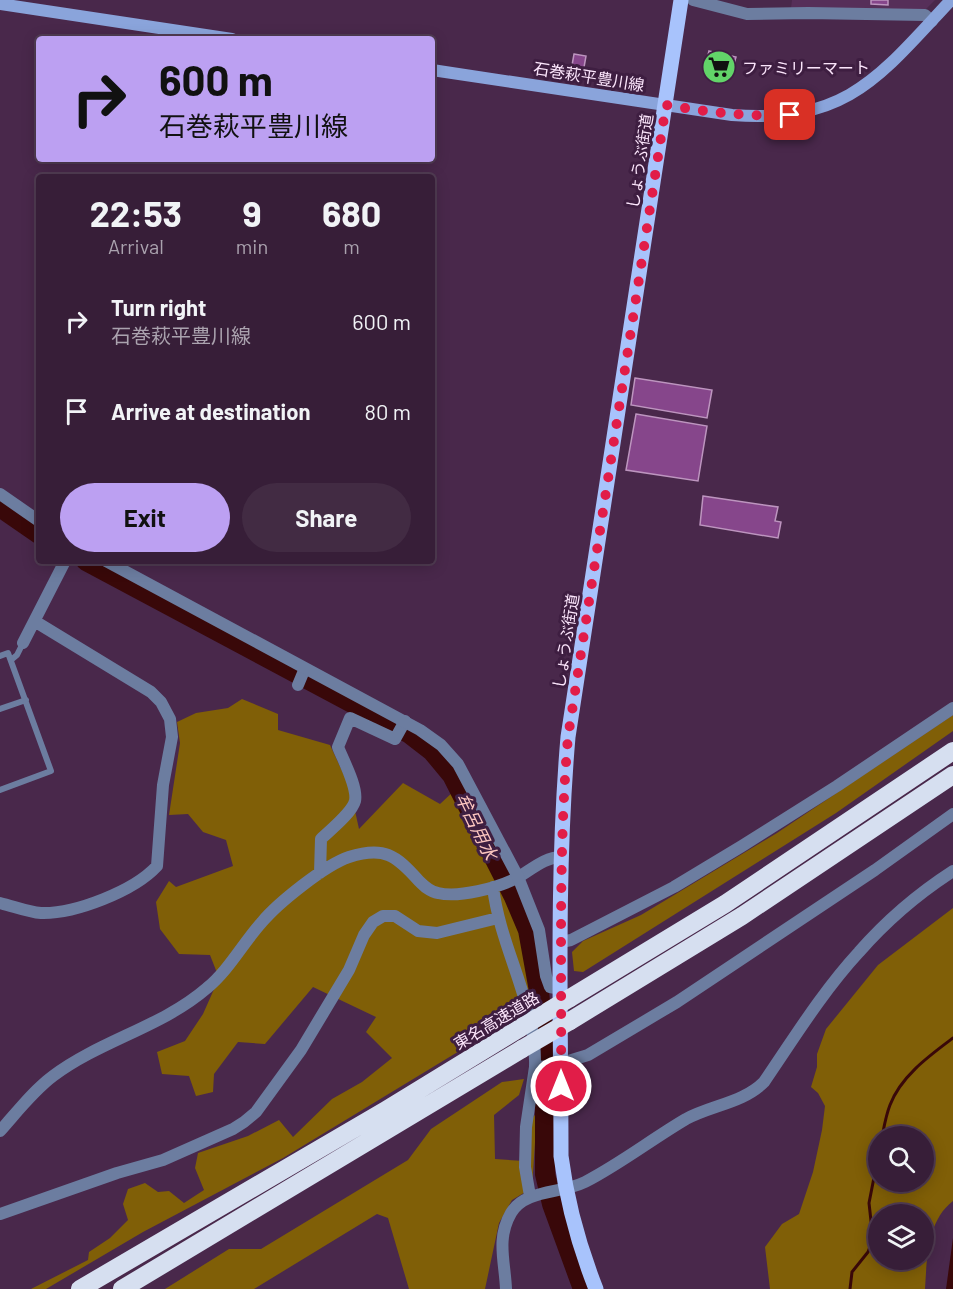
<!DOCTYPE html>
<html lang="en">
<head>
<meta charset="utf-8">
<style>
	body { margin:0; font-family:Barlow,"Noto Sans JP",sans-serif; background:#422b43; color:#f1f3f6; height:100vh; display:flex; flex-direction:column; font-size:22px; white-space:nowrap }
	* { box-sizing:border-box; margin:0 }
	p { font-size:20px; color:#aaa2ae }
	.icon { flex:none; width:33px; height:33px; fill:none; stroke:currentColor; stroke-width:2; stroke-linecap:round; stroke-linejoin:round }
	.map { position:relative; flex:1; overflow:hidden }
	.panel { position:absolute; left:36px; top:174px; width:399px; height:390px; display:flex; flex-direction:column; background:#371e38; border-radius:6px; box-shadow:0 3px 15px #0003,0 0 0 2px #513c53 }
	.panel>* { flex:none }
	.top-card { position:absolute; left:36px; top:36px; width:399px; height:126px; border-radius:6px; box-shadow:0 3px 15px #0003,0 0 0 2px #513c53; background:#bca0f2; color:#111; overflow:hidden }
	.controls { position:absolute; left:868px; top:1126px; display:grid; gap:12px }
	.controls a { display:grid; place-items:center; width:66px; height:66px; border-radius:50%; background:#371e38; box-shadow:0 3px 15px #0003,0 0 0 2px #513c53; font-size:30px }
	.pin { position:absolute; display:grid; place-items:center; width:51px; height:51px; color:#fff; margin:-26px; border-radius:12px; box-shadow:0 3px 9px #0006 }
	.me { position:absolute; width:66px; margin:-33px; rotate:0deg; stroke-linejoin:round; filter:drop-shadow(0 0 4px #0008) }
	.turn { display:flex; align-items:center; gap:21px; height:126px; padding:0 24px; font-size:27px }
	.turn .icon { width:78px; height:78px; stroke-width:2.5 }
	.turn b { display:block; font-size:42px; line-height:51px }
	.eta { display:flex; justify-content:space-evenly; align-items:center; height:102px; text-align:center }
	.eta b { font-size:36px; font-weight:700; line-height:42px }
	.button { display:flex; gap:12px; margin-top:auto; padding:12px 24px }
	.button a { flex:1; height:69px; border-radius:36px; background:#bca0f2; color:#111; font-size:24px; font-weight:700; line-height:69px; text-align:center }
	.button a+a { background:#422b43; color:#f1f3f6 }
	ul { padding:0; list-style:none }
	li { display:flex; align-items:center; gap:18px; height:90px; padding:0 24px }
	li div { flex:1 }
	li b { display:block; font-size:22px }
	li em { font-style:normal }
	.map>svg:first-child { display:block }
	.built { fill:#562f59 }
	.forest { fill:#805f07; fill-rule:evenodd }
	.water { fill:#390809 }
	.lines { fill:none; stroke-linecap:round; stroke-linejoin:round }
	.stream { stroke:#390809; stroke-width:3 }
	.river { stroke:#390809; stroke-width:20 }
	.building { fill:#86468b; stroke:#bd95bf; stroke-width:1.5 }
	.service { stroke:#6c7da0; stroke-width:6 }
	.minor { stroke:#6c7da0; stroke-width:12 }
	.tertiary { stroke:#6c7da0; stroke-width:12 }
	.secondary { stroke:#8aa4db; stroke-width:12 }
	.primary { stroke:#a8c3fc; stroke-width:15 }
	.motorway { stroke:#d6dff0; stroke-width:18 }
	.motorway-bridge { stroke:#d6dff0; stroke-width:18 }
	.route { stroke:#e11d48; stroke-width:10; stroke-dasharray:0 18 }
	.labels { text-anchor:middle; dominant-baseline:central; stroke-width:6; stroke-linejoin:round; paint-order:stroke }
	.poi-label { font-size:16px; fill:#fbe5fb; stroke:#3e1e41; text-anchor:start }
	.street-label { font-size:16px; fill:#fbe5fb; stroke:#3e1e41 }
	.water-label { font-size:18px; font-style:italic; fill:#fbc5bf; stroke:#3e1e41 }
</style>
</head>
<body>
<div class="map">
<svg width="953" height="1289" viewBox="0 0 953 1289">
	<rect width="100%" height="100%" fill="#49284b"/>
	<path class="built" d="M 792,0 L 935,0 L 925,10 L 791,8 Z"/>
	<path class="forest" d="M 242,699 L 278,714 L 278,730 L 330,745 L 350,788 L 359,829 L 403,783 L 440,804 L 454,791 C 482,850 538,942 532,1007 L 283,1158 L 143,1232 L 46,1289 L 31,1289 L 88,1260 L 89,1252 L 110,1238 L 128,1220 L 123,1204 L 128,1189 L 145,1183 L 158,1192 L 169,1191 L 184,1203 L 204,1190 L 195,1168 L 198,1153 L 248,1136 L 279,1120 L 293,1137 L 332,1099 L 362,1082 L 392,1058 L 366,1032 L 376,1017 L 313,987 L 265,1044 L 238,1042 L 214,1074 L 213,1092 L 196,1096 L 189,1076 L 162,1074 L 157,1052 L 185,1041 L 203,1014 L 219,978 L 210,955 L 179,954 L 160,929 L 156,902 L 169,881 L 176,887 L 233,866 L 226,840 L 203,832 L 188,814 L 169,815 L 180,743 L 177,722 L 196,713 L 228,708 Z
		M 953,715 L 953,731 L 836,813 L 583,972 L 574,971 L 572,952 L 583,941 L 641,915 L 777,833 Z
		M 953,908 L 953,1201 C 927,1221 927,1258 925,1289 L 770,1289 L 765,1247 L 782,1224 L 799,1214 L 813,1172 L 822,1130 L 825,1106 L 818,1093 L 811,1087 L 817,1067 L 817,1054 L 826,1029 L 878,965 ZM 879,1137 L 924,1137 L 924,1182 L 879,1182 ZM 879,1215 L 924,1215 L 924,1260 L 879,1260 Z
		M 524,1079 L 519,1095 L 494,1115 L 495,1159 L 524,1161 L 530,1122 L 537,1112 L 532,1188 L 512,1200 L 499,1223 L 485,1289 L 409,1289 L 388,1218 L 377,1214 L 254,1289 L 165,1289 L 229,1249 L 261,1249 L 408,1160 L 431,1129 L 502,1082 Z"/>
	<path class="water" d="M 953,1238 L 953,1289 L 946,1289 Z"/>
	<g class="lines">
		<path class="stream" d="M 882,1137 C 884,1127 886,1115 890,1105 C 901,1076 929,1056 953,1038
			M 850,1289 L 852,1272 L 868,1252 L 873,1239 L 869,1203 L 879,1152"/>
		<path class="river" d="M 0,507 L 39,534
			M 86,561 L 410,734 L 432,751 L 452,775 L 514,897 L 528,930 L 539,991 L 545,1054 L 545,1174 L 552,1204 L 583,1289"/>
	</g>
	<path class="building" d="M 871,0 L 888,0 L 888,5 L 871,4 Z
		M 709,51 L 736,57 L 731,74 L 705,67 Z
		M 574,54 L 586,56 L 583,73 L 571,71 Z
		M 635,378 L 712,390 L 707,418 L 631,405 Z
		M 636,414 L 707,426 L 698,481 L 626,470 Z
		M 703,496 L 778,507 L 775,521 L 781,522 L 778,538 L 700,525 Z"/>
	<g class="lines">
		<path class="service" d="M 0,656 L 8,653 L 51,771 L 0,790
			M 11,660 L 17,655 L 23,643
			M 0,709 L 26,700"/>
		<path class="minor" d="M 693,0 L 747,14 L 808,13 L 925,15 L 932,21
			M 23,643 L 65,561
			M 298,685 L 303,673
			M 320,873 L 321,839 C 329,831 352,813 355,801 C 358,787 343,760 338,747 L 350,718 L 395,739 L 405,721
			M 493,887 C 500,948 537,1004 535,1067 L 552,1066 L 588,1055 L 677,1002 L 875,870 L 953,814
			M 0,903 C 13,906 28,912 41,913 C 75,914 134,891 157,866 L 163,785 L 172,737 L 170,719 L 161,702 L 151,692 L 36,622
			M 561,942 L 571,940 L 674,887 L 742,846 L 837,786 L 953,708
			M 0,1131 C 17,1112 33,1091 53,1076 C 101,1040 162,1027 207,988 C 229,970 243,943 262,922 C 278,903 325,865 349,857 C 384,846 396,855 419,881 C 424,886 430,892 438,893 C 459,898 497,888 517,878 C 531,870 545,857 561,857
			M 530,1196 L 525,1167 L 526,1127 L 535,1067
			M 0,1214 L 117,1173 L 163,1160 L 233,1129 L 244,1122 L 256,1112 L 301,1050 L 349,970 L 364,935 L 373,922 L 383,916 L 395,916 L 418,931 L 437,933 L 498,918
			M 506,1289 C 505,1262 496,1239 511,1213 C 525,1189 561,1194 585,1182 C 620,1164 652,1139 686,1119 C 712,1105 743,1103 764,1082 C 794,1038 823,991 859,952 C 886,921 919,893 953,871"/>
		<path class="tertiary" d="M 0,494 L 39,521
			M 106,561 L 420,730 L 441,745 L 458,764 L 518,877 L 539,930 L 546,976 L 550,987 L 561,989"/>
		<path class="secondary" d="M 0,4 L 232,39
			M 432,70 L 732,115 C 847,124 879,77 951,0"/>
		<path class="primary" d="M 596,1289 C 579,1246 567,1203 561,1156 C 561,1017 556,877 568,737 L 681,0"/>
		<path class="motorway" d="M 570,998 L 725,904 L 953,751
			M 570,1021 L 742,916 L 953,775
			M 80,1289 L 386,1110 L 520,1028
			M 122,1289 L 522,1049"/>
		<path class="motorway-bridge" d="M 520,1028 L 570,998
			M 522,1049 L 570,1021"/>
	</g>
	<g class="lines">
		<path class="route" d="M 561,1086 C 562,970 558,854 568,737 L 666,105 C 707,112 747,117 790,115"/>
	</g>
	<defs>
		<symbol id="supermarket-disc" viewBox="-11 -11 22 22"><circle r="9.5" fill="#62d469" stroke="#3e1e41"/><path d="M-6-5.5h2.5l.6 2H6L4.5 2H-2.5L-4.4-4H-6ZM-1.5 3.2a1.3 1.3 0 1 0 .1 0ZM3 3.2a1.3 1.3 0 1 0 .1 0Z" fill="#111"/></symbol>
	</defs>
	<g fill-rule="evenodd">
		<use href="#supermarket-disc" x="700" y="48" width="38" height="38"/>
	</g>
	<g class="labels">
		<g class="poi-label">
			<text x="742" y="67">ファミリーマート</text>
		</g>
		<g class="street-label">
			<text transform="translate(589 76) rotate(9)">石巻萩平豊川線</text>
			<text transform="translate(639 161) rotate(-81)">しょうぶ街道</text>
			<text transform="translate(565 641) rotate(-81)">しょうぶ街道</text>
			<text transform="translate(496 1020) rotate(-31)">東名高速道路</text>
		</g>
		<g class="water-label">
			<text transform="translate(477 826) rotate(64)">牟呂用水</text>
		</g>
	</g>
</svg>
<div class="controls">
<a><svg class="icon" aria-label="search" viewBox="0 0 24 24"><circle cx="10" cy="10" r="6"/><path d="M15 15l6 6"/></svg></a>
<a><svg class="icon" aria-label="layers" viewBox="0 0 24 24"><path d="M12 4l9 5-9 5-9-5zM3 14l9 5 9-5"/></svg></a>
</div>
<div class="pin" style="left:790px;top:115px;background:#d93025"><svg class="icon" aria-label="arrive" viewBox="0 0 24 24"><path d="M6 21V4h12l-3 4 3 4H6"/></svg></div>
<svg class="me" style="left:561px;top:1086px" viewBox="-20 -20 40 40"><circle r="17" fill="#e11d48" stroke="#fff" stroke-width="3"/><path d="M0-11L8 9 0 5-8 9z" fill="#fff"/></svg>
<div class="top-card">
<div class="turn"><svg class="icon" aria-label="right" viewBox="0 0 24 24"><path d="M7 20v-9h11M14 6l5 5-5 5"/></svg><div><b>600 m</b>石巻萩平豊川線</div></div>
</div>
<section class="panel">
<div class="eta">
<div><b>22:53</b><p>Arrival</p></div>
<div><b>9</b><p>min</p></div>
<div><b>680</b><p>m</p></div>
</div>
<ul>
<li><svg class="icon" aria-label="right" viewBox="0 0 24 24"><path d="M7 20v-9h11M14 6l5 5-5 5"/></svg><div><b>Turn right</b><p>石巻萩平豊川線</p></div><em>600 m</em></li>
<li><svg class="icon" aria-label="arrive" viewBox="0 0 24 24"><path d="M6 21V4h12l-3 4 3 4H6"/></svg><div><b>Arrive at destination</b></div><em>80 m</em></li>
</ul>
<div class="button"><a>Exit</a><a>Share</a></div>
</section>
</div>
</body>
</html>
